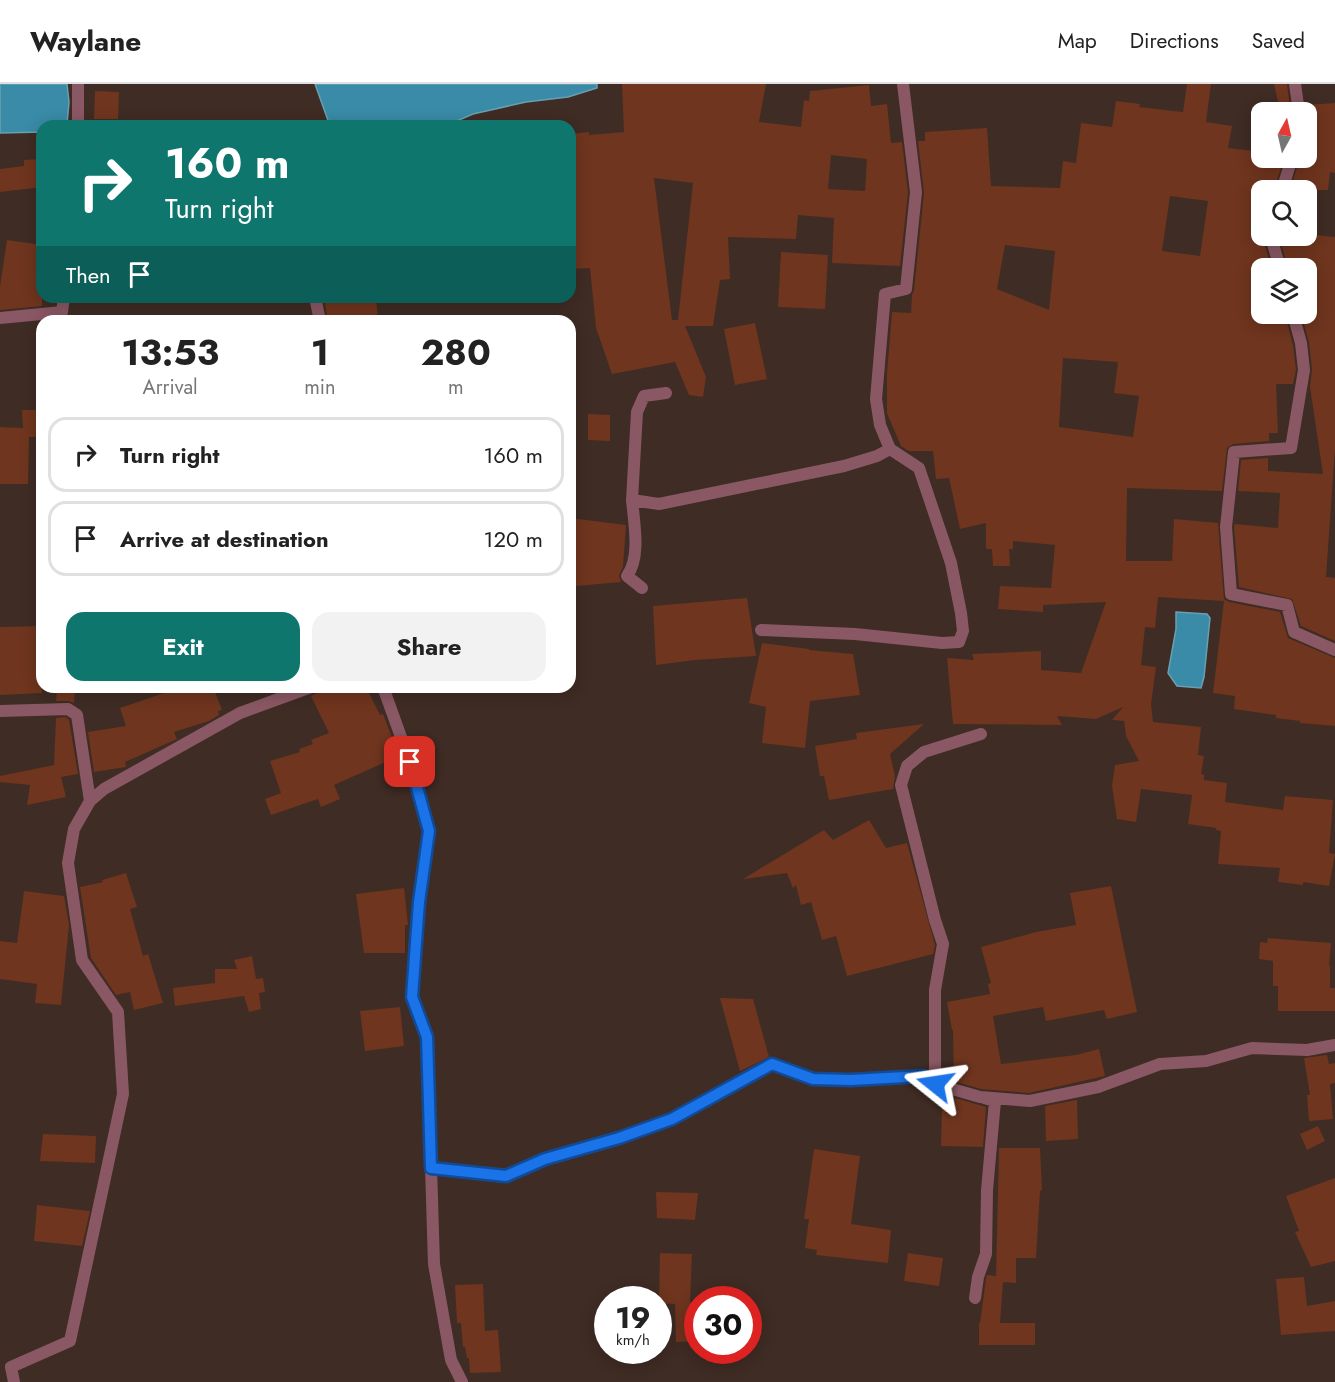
<!DOCTYPE html>
<html lang="en">
<head>
<meta charset="utf-8">
<style>
	body { margin:0; font-family:Jost,sans-serif; background:#f2f2f2; color:#222; height:100vh; display:flex; flex-direction:column; font-size:22px; white-space:nowrap }
	* { box-sizing:border-box; margin:0 }
	p { font-size:20px; color:#767676 }
	.icon { flex:none; width:33px; height:33px; fill:none; stroke:currentColor; stroke-width:2; stroke-linecap:round; stroke-linejoin:round }
	.map { position:relative; flex:1; overflow:hidden }
	.sheet { position:absolute; left:36px; top:231px; width:540px; height:378px; display:flex; flex-direction:column; background:#fff; border-radius:18px; box-shadow:0 3px 15px #0003 }
	.sheet>* { flex:none }
	.top-card { position:absolute; left:36px; top:36px; width:540px; height:183px; border-radius:18px; box-shadow:0 3px 15px #0003; background:#0f766e; color:#fff; overflow:hidden }
	.needle { width:39px; rotate:8deg }
	.controls { position:absolute; left:1251px; top:18px; display:grid; gap:12px }
	.controls a { display:grid; place-items:center; width:66px; height:66px; border-radius:12px; background:#fff; box-shadow:0 3px 15px #0003; font-size:30px }
	.speed { position:absolute; left:594px; top:1202px; display:flex; gap:12px; font-size:30px; font-weight:700; text-align:center }
	.speed>* { display:grid; place-content:center; width:78px; height:78px; border-radius:50%; background:#fff; box-shadow:0 3px 15px #0003; line-height:1 }
	.speed small { font-size:15px; font-weight:400 }
	.speed .limit { border:9px solid #d22; background:#fff; color:#111 }
	.pin { position:absolute; display:grid; place-items:center; width:51px; height:51px; color:#fff; margin:-26px; border-radius:12px; box-shadow:0 3px 9px #0006 }
	.me { position:absolute; width:66px; margin:-33px; rotate:285deg; stroke-linejoin:round; filter:drop-shadow(0 0 4px #0008) }
	.turn { display:flex; align-items:center; gap:21px; height:126px; padding:0 30px; font-size:27px }
	.turn .icon { width:78px; height:78px; stroke-width:2.5 }
	.turn b { display:block; font-size:42px; line-height:51px }
	.then { display:flex; align-items:center; height:57px; padding:0 30px; background:#0003; gap:12px; font-size:22px }
	.eta { display:flex; justify-content:space-evenly; align-items:center; height:102px; text-align:center }
	.eta b { font-size:36px; font-weight:700; line-height:42px }
	.cta { display:flex; gap:12px; margin-top:auto; padding:12px 30px }
	.cta a { flex:1; height:69px; border-radius:18px; background:#0f766e; color:#fff; font-size:24px; font-weight:700; line-height:69px; text-align:center }
	.cta a+a { background:#f2f2f2; color:#222 }
	ul { padding:0; list-style:none }
	li { display:flex; align-items:center; gap:18px; height:75px; margin:0 12px 9px; padding:0 18px; border:3px solid #e0e0e0; border-radius:18px }
	li div { flex:1 }
	li b { display:block; font-size:22px }
	li em { font-style:normal }
	header { display:flex; align-items:center; gap:36px; box-sizing:border-box; height:84px; padding:0 30px; background:#fff; border-bottom:2px solid #e0e0e0 }
	header strong { font-size:28px }
	nav { display:flex; gap:33px; margin-inline-start:auto; font-size:21px }
	.map>svg:first-child { display:block }
	.water { fill:#398ba7; stroke:#6a9fb2; stroke-width:1.5 }
	.building { fill:#6f351e; fill-rule:evenodd }
	.lines { fill:none; stroke-linecap:round; stroke-linejoin:round }
	.street { stroke:#8a5864; stroke-width:12 }
	.route-casing { stroke:#114b97; stroke-width:15 }
	.route { stroke:#1a73e8; stroke-width:10 }
</style>
</head>
<body>
<header>
<strong>Waylane</strong>
<nav><a>Map</a><a>Directions</a><a>Saved</a></nav>
</header>
<div class="map">
<svg width="1335" height="1298" viewBox="0 0 1335 1298">
	<rect width="100%" height="100%" fill="#3f2c24"/>
	<path class="water" d="M 0,0 L 67,0 L 69,18 L 67,40 L 42,42 L 42,48 L 0,49 Z
		M 315,0 L 597,0 L 597,4 L 568,13 L 526,18 L 473,30 L 445,42 L 330,42 Z
		M 1176,528 L 1207,530 L 1210,534 L 1204,593 L 1201,604 L 1177,602 L 1168,589 L 1176,545 Z"/>
	<path class="building" d="M 622,0 L 766,0 L 759,38 L 801,43 L 804,16 L 809,17 L 810,7 L 869,1 L 871,22 L 887,20 L 891,59 L 902,58 L 908,108 L 900,182 L 832,179 L 834,134 L 798,131 L 796,155 L 728,153 L 730,195 L 720,196 L 713,242 L 685,242 L 706,293 L 703,313 L 689,311 L 675,278 L 612,290 L 596,244 L 590,184 L 570,185 L 570,50 L 589,48 L 589,51 L 624,48 ZM 831,71 L 867,75 L 865,107 L 828,105 ZM 654,94 L 693,99 L 678,236 L 672,236 Z
		M 1187,0 L 1211,0 L 1206,38 L 1232,42 L 1228,64 L 1262,68 L 1262,74 L 1284,74 L 1274,106 L 1262,106 L 1262,152 L 1266,152 L 1265,162 L 1272,184 L 1262,184 L 1262,236 L 1285,231 L 1293,261 L 1296,286 L 1293,300 L 1276,300 L 1278,349 L 1269,349 L 1269,357 L 1233,360 L 1227,364 L 1222,407 L 1127,404 L 1126,477 L 1172,477 L 1174,435 L 1218,439 L 1224,515 L 1229,518 L 1280,528 L 1288,554 L 1335,574 L 1335,642 L 1300,639 L 1300,637 L 1276,634 L 1276,631 L 1234,625 L 1235,612 L 1213,609 L 1224,517 L 1158,513 L 1155,544 L 1145,543 L 1141,581 L 1156,583 L 1151,620 L 1153,638 L 1201,643 L 1198,671 L 1204,672 L 1201,690 L 1204,691 L 1204,696 L 1227,699 L 1225,718 L 1283,726 L 1285,712 L 1333,716 L 1329,769 L 1335,770 L 1329,802 L 1303,798 L 1303,801 L 1278,798 L 1280,784 L 1218,780 L 1221,747 L 1216,746 L 1216,744 L 1188,740 L 1192,711 L 1141,705 L 1136,738 L 1117,735 L 1112,702 L 1115,681 L 1139,677 L 1126,652 L 1124,637 L 1112,636 L 1123,623 L 1096,635 L 1057,632 L 1062,641 L 953,640 L 947,574 L 974,576 L 972,570 L 1041,567 L 1041,586 L 1081,589 L 1106,518 L 1043,521 L 1043,528 L 998,525 L 1000,502 L 1051,504 L 1055,461 L 1013,457 L 1013,465 L 1009,465 L 1010,482 L 993,482 L 992,465 L 986,465 L 986,439 L 960,445 L 949,394 L 936,395 L 933,367 L 909,367 L 901,362 L 887,329 L 887,289 L 892,228 L 911,229 L 912,211 L 914,206 L 924,109 L 918,57 L 925,57 L 925,48 L 987,44 L 991,102 L 1060,104 L 1063,77 L 1076,79 L 1081,39 L 1112,43 L 1116,17 L 1140,20 L 1139,23 L 1183,28 ZM 1170,112 L 1208,117 L 1200,172 L 1162,167 ZM 1005,161 L 1055,167 L 1049,226 L 997,205 ZM 1063,274 L 1118,278 L 1114,309 L 1139,312 L 1133,353 L 1059,343 Z
		M 1274,0 L 1287,0 L 1290,24 L 1280,26 Z
		M 95,7 L 119,8 L 118,35 L 94,35 Z
		M 1335,19 L 1335,89 L 1330,88 L 1328,106 L 1290,106 L 1300,74 L 1306,74 L 1306,21 Z
		M 42,75 L 42,103 L 0,108 L 0,85 L 24,82 L 24,76 Z
		M 1306,150 L 1335,153 L 1335,365 L 1326,493 L 1335,494 L 1335,557 L 1301,542 L 1292,515 L 1239,503 L 1234,443 L 1235,440 L 1278,444 L 1280,409 L 1238,407 L 1241,376 L 1268,374 L 1268,387 L 1323,390 L 1310,303 L 1312,285 L 1309,258 L 1301,230 L 1306,230 L 1306,184 L 1288,184 L 1281,159 L 1282,152 L 1306,152 Z
		M 7,156 L 42,161 L 42,222 L 0,226 L 0,203 Z
		M 781,168 L 828,171 L 825,225 L 778,223 Z
		M 324,213 L 376,213 L 378,237 L 328,237 Z
		M 755,239 L 767,295 L 735,301 L 724,245 Z
		M 22,326 L 42,326 L 42,353 L 29,353 L 28,400 L 0,400 L 0,343 L 23,344 Z
		M 588,330 L 610,331 L 610,357 L 588,356 Z
		M 570,434 L 626,441 L 623,483 L 619,491 L 621,498 L 576,502 L 576,482 L 570,483 Z
		M 747,514 L 756,572 L 695,576 L 656,581 L 653,522 Z
		M 42,542 L 42,609 L 0,611 L 0,543 Z
		M 762,559 L 809,565 L 809,566 L 853,570 L 860,611 L 810,617 L 805,664 L 762,659 L 766,623 L 749,619 Z
		M 162,603 L 213,603 L 222,626 L 218,627 L 219,631 L 209,637 L 174,648 L 177,655 L 125,678 L 126,683 L 94,688 L 88,648 L 126,642 L 120,624 L 164,609 Z
		M 319,603 L 366,603 L 380,631 L 383,630 L 399,672 L 334,701 L 340,715 L 321,723 L 318,715 L 271,731 L 265,715 L 281,709 L 270,677 L 300,668 L 299,665 L 313,660 L 311,656 L 329,649 L 311,612 L 317,609 Z
		M 57,605 L 75,607 L 74,619 L 68,617 L 56,617 Z
		M 66,633 L 69,636 L 78,690 L 61,693 L 66,713 L 27,721 L 30,701 L 0,698 L 0,692 L 54,681 L 56,634 Z
		M 924,640 L 890,670 L 895,692 L 893,705 L 829,716 L 824,692 L 820,692 L 815,662 L 857,655 L 856,649 Z
		M 869,736 L 886,764 L 907,759 L 935,861 L 933,870 L 847,892 L 836,852 L 822,856 L 811,818 L 801,821 L 796,801 L 793,804 L 787,789 L 743,795 L 824,746 L 833,756 Z
		M 126,789 L 137,823 L 130,825 L 143,872 L 148,870 L 163,919 L 134,926 L 130,908 L 116,911 L 91,874 L 80,803 L 103,798 L 102,796 Z
		M 1111,802 L 1137,928 L 1107,935 L 1104,926 L 1046,937 L 1043,923 L 993,932 L 1001,980 L 1076,971 L 1099,965 L 1105,992 L 1029,1009 L 981,1005 L 954,997 L 953,946 L 952,946 L 947,918 L 990,910 L 988,900 L 991,899 L 981,863 L 1036,848 L 1076,841 L 1070,809 Z
		M 404,804 L 408,841 L 405,841 L 405,869 L 364,869 L 356,810 Z
		M 24,807 L 64,812 L 69,841 L 61,921 L 35,919 L 37,900 L 0,895 L 0,857 L 17,859 Z
		M 1268,854 L 1331,859 L 1329,882 L 1330,882 L 1330,904 L 1335,904 L 1335,927 L 1278,927 L 1278,902 L 1273,902 L 1273,877 L 1259,875 L 1260,858 L 1267,859 Z
		M 252,872 L 256,895 L 263,894 L 265,908 L 259,909 L 261,925 L 249,928 L 244,912 L 175,922 L 173,904 L 215,899 L 215,885 L 237,885 L 234,876 Z
		M 720,914 L 753,915 L 769,973 L 740,987 Z
		M 400,923 L 404,962 L 365,967 L 360,927 Z
		M 1327,971 L 1329,980 L 1335,979 L 1335,999 L 1330,1000 L 1333,1035 L 1309,1037 L 1307,1011 L 1310,1011 L 1304,974 Z
		M 955,1014 L 986,1023 L 983,1063 L 941,1062 L 942,1021 L 955,1021 Z
		M 1077,1016 L 1078,1055 L 1046,1057 L 1045,1022 Z
		M 1318,1042 L 1325,1057 L 1307,1066 L 1300,1050 Z
		M 43,1050 L 96,1052 L 95,1079 L 40,1077 Z
		M 999,1064 L 1040,1064 L 1042,1106 L 1040,1107 L 1036,1174 L 1016,1174 L 1016,1199 L 1003,1198 L 1000,1239 L 1035,1239 L 1035,1261 L 979,1261 L 979,1239 L 980,1239 L 986,1195 L 987,1191 L 996,1192 Z
		M 814,1065 L 860,1072 L 851,1140 L 891,1146 L 888,1179 L 816,1171 L 817,1166 L 805,1164 L 809,1135 L 804,1135 Z
		M 1335,1094 L 1335,1177 L 1311,1183 L 1295,1148 L 1299,1147 L 1286,1112 Z
		M 656,1108 L 698,1109 L 695,1136 L 657,1134 Z
		M 37,1121 L 90,1127 L 82,1162 L 34,1157 Z
		M 660,1169 L 692,1170 L 690,1219 L 698,1224 L 698,1257 L 676,1258 L 675,1220 L 659,1219 Z
		M 908,1169 L 943,1174 L 939,1202 L 904,1197 Z
		M 1304,1193 L 1307,1222 L 1335,1217 L 1335,1247 L 1281,1251 L 1276,1195 Z
		M 483,1200 L 485,1247 L 498,1246 L 501,1288 L 470,1289 L 469,1274 L 467,1274 L 465,1263 L 463,1263 L 461,1239 L 457,1239 L 455,1201 Z"/>
	<g class="lines">
		<path class="street" d="M 1295,0 L 1299,28
			M 78,42 L 78,0
			M 1282,106 L 1292,74
			M 1274,152 L 1273,160 L 1280,184
			M 315,213 L 320,237
			M 1293,230 L 1301,259 L 1304,286 L 1291,364 L 1234,368 L 1226,443 L 1231,510 L 1287,521 L 1294,548 L 1335,566
			M 0,234 L 62,228 L 64,213
			M 666,309 L 644,312 L 637,328 L 632,416 L 659,420 L 844,382 L 877,372 L 890,365
			M 632,416 C 634,439 641,473 627,492 L 642,504
			M 761,546 L 855,550 L 942,559 L 959,558 L 963,547 L 961,529 L 951,479 L 919,384 L 890,365 L 880,341 L 876,315 L 885,210 L 906,205 L 916,108 L 903,0
			M 383,603 L 410,678 L 429,747 L 415,857 L 412,913 L 427,953 L 434,1180 L 451,1276 L 462,1298
			M 0,627 L 68,625 L 77,631 L 90,717
			M 935,1000 L 935,906 L 943,860 L 935,836 L 901,701 L 907,682 L 924,668 L 981,650
			M 431,1084 L 506,1092 L 545,1075 L 619,1054 L 672,1035 L 772,980 L 813,995 L 851,996 L 923,992 L 935,1000 L 980,1013 L 1030,1017 L 1098,1003 L 1160,980 L 1206,977 L 1252,964 L 1307,966 L 1335,961
			M 975,1214 L 978,1193 L 986,1170 L 987,1106 L 995,1017 L 984,1014
			M 14,1298 L 11,1283 L 70,1257 L 123,1010 L 118,928 L 82,876 L 68,779 L 74,745 L 90,717 L 104,705 L 240,629 L 311,603"/>
	</g>
	<g class="lines">
		<defs>
			<path id="route" d="M 410,678 L 429,747 L 419,818 L 412,913 L 427,953 L 431,1084 L 506,1092 L 545,1075 L 619,1054 L 672,1035 L 772,980 L 813,995 L 851,996 L 923,992 L 935,1000"/>
		</defs>
		<use href="#route" class="route-casing"/>
		<use href="#route" class="route"/>
	</g>
</svg>
<div class="controls">
<a><svg class="needle" viewBox="-14 -14 28 28"><path d="M0-13l5 13h-10z" fill="#e53935"/><path d="M0 13l5-13h-10z" fill="#767676"/></svg></a>
<a><svg class="icon" aria-label="search" viewBox="0 0 24 24"><circle cx="10" cy="10" r="6"/><path d="M15 15l6 6"/></svg></a>
<a><svg class="icon" aria-label="layers" viewBox="0 0 24 24"><path d="M12 4l9 5-9 5-9-5zM3 14l9 5 9-5"/></svg></a>
</div>
<div class="speed"><div>19<small>km/h</small></div><div class="limit">30</div></div>
<div class="pin" style="left:410px;top:678px;background:#d93025"><svg class="icon" aria-label="arrive" viewBox="0 0 24 24"><path d="M6 21V4h12l-3 4 3 4H6"/></svg></div>
<svg class="me" style="left:935px;top:1000px" viewBox="-20 -20 40 40"><path d="M0-17L14 15 0 8-14 15z" fill="#1a73e8" stroke="#fff" stroke-width="4"/></svg>
<div class="top-card">
<div class="turn"><svg class="icon" aria-label="right" viewBox="0 0 24 24"><path d="M7 20v-9h11M14 6l5 5-5 5"/></svg><div><b>160 m</b>Turn right</div></div>
<div class="then">Then<svg class="icon" aria-label="arrive" viewBox="0 0 24 24"><path d="M6 21V4h12l-3 4 3 4H6"/></svg></div>
</div>
<section class="sheet">
<div class="eta">
<div><b>13:53</b><p>Arrival</p></div>
<div><b>1</b><p>min</p></div>
<div><b>280</b><p>m</p></div>
</div>
<ul>
<li><svg class="icon" aria-label="right" viewBox="0 0 24 24"><path d="M7 20v-9h11M14 6l5 5-5 5"/></svg><div><b>Turn right</b></div><em>160 m</em></li>
<li><svg class="icon" aria-label="arrive" viewBox="0 0 24 24"><path d="M6 21V4h12l-3 4 3 4H6"/></svg><div><b>Arrive at destination</b></div><em>120 m</em></li>
</ul>
<div class="cta"><a>Exit</a><a>Share</a></div>
</section>
</div>
</body>
</html>
